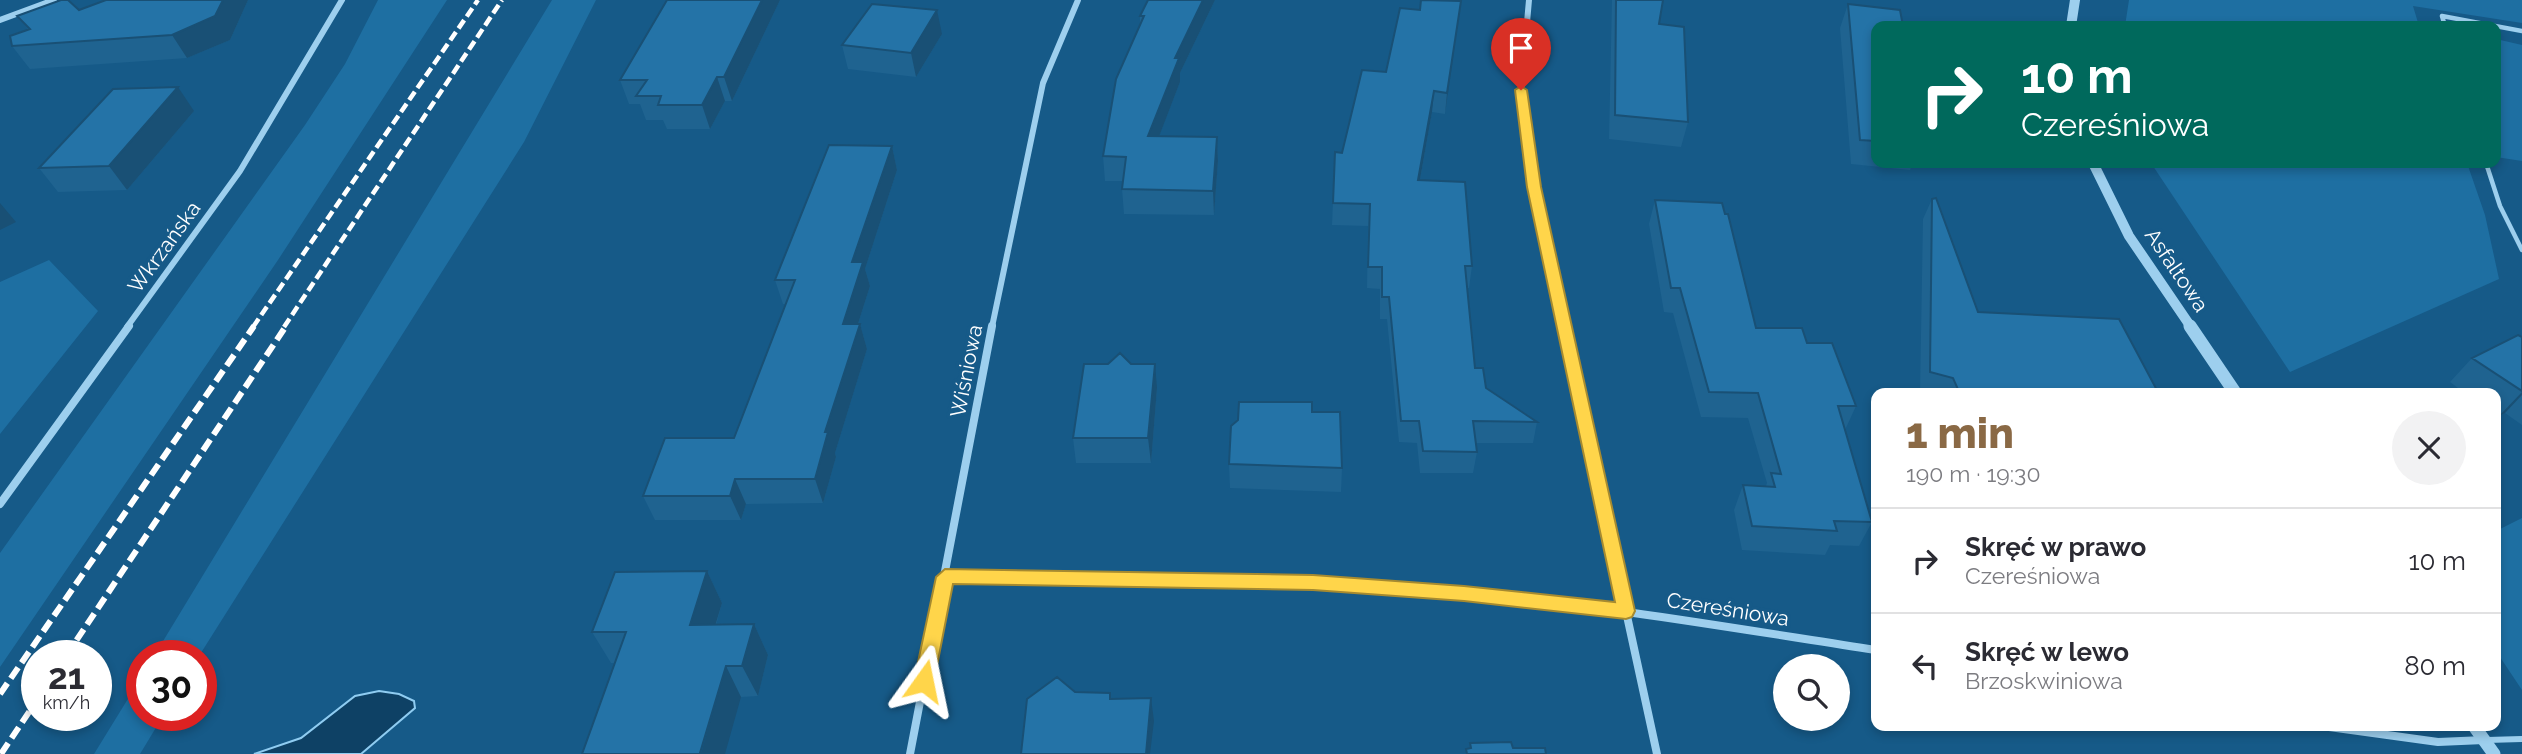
<!DOCTYPE html>
<html lang="pl">
<head>
<meta charset="utf-8">
<style>
	body { margin:0; font-family:Raleway,sans-serif; background:#f2f2f3; color:#2b2b33; height:100vh; display:flex; flex-direction:column; font-size:26px; white-space:nowrap }
	* { box-sizing:border-box; margin:0 }
	p { font-size:23px; color:#7c7c81 }
	.icon { flex:none; width:38px; height:38px; fill:none; stroke:currentColor; stroke-width:2; stroke-linecap:round; stroke-linejoin:round }
	.map { position:relative; flex:1; overflow:hidden }
	.drawer { position:absolute; left:1871px; top:388px; width:630px; height:343px; display:flex; flex-direction:column; background:#fff; border-radius:14px; box-shadow:0 4px 10px #0003 }
	.drawer>* { flex:none }
	.guide { position:absolute; left:1871px; top:21px; width:630px; height:147px; border-radius:14px; box-shadow:0 4px 10px #0003; background:#00695c; color:#fff; overflow:hidden }
	.buttons { position:absolute; left:1773px; top:654px; display:grid; gap:14px }
	.buttons a { display:grid; place-items:center; width:77px; height:77px; border-radius:50%; background:#fff; box-shadow:0 4px 10px #0003; font-size:35px }
	.speed { position:absolute; left:21px; top:640px; display:flex; gap:14px; font-size:35px; font-weight:700; text-align:center }
	.speed>* { display:grid; place-content:center; width:91px; height:91px; border-radius:50%; background:#fff; box-shadow:0 4px 10px #0003; line-height:1 }
	.speed small { font-size:18px; font-weight:400 }
	.speed .limit { border:10px solid #d22; background:#fff; color:#111 }
	.pin { position:absolute; display:grid; place-items:center; width:60px; height:60px; color:#fff; margin:-72px -30px; border-radius:50% 50% 50% 0; rotate:-45deg; box-shadow:0 0 7px #0007 }
	.pin .icon { rotate:45deg }
	.me { position:absolute; width:77px; margin:-38px; rotate:12deg; stroke-linejoin:round; filter:drop-shadow(0 0 5px #0008) }
	.turn { display:flex; align-items:center; gap:24px; height:147px; padding:0 35px; font-size:32px }
	.turn .icon { width:91px; height:91px; stroke-width:2.5 }
	.turn b { display:block; font-size:49px; line-height:60px }
	.round { display:grid; place-items:center; flex:none; width:74px; height:74px; border-radius:37px; background:#f2f2f3 }
	.head { display:flex; align-items:center; justify-content:space-between; height:119px; padding:0 35px }
	h1 { font-size:42px; font-weight:800; line-height:52px; color:#8a6945 }
	ul { padding:0; list-style:none }
	li { display:flex; align-items:center; gap:21px; height:105px; padding:0 35px; border-top:2px solid #e1e1e2 }
	li div { flex:1 }
	li b { display:block; font-size:26px }
	li em { font-style:normal }
	.map>svg:first-child { display:block }
	.green { fill:#1e6fa2 }
	.water { fill:#0e4165; stroke:#8fccf1; stroke-width:2 }
	.lines { fill:none; stroke-linecap:round; stroke-linejoin:round }
	.service-far1 { stroke:#9dcfee; stroke-width:4.5 }
	.service { stroke:#9dcfee; stroke-width:6 }
	.minor-far1 { stroke:#9dcfee; stroke-width:6 }
	.minor { stroke:#9dcfee; stroke-width:8 }
	.tertiary-far1 { stroke:#9dcfee; stroke-width:10 }
	.tertiary { stroke:#9dcfee; stroke-width:13 }
	.rail-far1 { stroke:#fff; stroke-width:4.5; stroke-dasharray:10 4.5; stroke-linecap:butt }
	.rail { stroke:#fff; stroke-width:6; stroke-dasharray:13 6; stroke-linecap:butt }
	.wall { fill:#1f6390 }
	.shaded-wall { fill:#195075 }
	.building { fill:#2473a7; stroke:#195075; stroke-width:2 }
	.route { fill:#ffd54a; stroke:#a68a30; stroke-width:2 }
	.labels { text-anchor:middle; dominant-baseline:central; stroke-width:7; stroke-linejoin:round; paint-order:stroke }
	.street-label { font-size:21px; fill:#fff; stroke:#165a88 }
</style>
</head>
<body>
<div class="map">
<svg width="2522" height="754" viewBox="0 0 2522 754">
	<rect width="100%" height="100%" fill="#165a88"/>
	<path class="green" d="M 378,0 L 447,0 L 278,260 L 0,667 L 0,553 L 305,125 L 345,64 Z
		M 552,0 L 596,0 L 524,142 L 199,656 L 154,656 Z
		M 2129,0 L 2522,0 L 2522,23 L 2413,6 L 2419,26 L 2125,26 Z
		M 2496,39 L 2522,45 L 2522,161 L 2496,157 Z
		M 2151,163 L 2467,163 L 2485,215 L 2499,279 L 2290,372 Z
		M 49,260 L 98,311 L 0,434 L 0,282 Z
		M 2522,518 L 2522,690 L 2496,651 L 2496,531 Z
		M 142,676 L 142,716 L 163,716 L 140,754 L 94,754 Z"/>
	<path class="water" d="M 379,691 L 399,694 L 414,701 L 415,708 L 361,754 L 254,754 L 301,738 L 355,696 Z"/>
	<g class="lines">
		<path class="service-far1" d="M 2445,26 L 2442,16 L 2522,31
			M 2486,163 L 2500,206 L 2522,250"/>
		<path class="service" d="M 2487,740 L 2522,739"/>
		<path class="minor-far1" d="M 1529,0 L 1521,90 L 1534,188 L 1564,327
			M 0,20 L 54,0
			M 127,327 L 240,171 L 342,0
			M 992,327 L 1043,83 L 1078,0"/>
		<path class="minor" d="M 1564,326 L 1657,754
			M 0,504 L 129,326
			M 945,577 C 1118,579 1290,578 1463,593 C 1601,605 1739,629 1876,650
			M 2322,726 L 2438,742 L 2484,740
			M 910,754 L 992,326"/>
		<path class="tertiary-far1" d="M 2071,26 L 2075,0
			M 2093,163 L 2129,236 L 2191,327"/>
		<path class="tertiary" d="M 2190,326 L 2236,394
			M 2474,726 L 2494,754"/>
		<path class="rail-far1" d="M 253,327 L 478,0
			M 284,327 L 502,0"/>
		<path class="rail" d="M 66,656 L 286,326
			M 0,694 L 254,326
			M 1,754 L 37,700"/>
	</g>
	<path class="wall" d="M 106,0 L 248,0 L 230,40 L 187,58 L 30,69 L 12,46 L 28,29 L 17,16 L 79,10 Z
		M 780,0 L 732,101 L 725,101 L 710,129 L 667,129 L 663,120 L 646,120 L 640,104 L 629,104 L 620,80 Z
		M 1148,0 L 1215,0 L 1180,73 L 1180,82 L 1159,136 L 1217,137 L 1218,161 L 1214,215 L 1124,214 L 1122,189 L 1123,181 L 1105,181 L 1103,156 L 1140,24 L 1140,16 Z
		M 1612,0 L 1663,0 L 1659,24 L 1688,122 L 1681,147 L 1609,139 Z
		M 1461,1 L 1445,114 L 1432,112 L 1420,180 L 1472,266 L 1469,288 L 1467,288 L 1475,368 L 1486,388 L 1537,422 L 1533,443 L 1475,443 L 1477,452 L 1473,473 L 1420,473 L 1417,443 L 1399,442 L 1387,319 L 1380,319 L 1380,289 L 1367,288 L 1368,226 L 1332,225 L 1335,152 L 1342,153 L 1420,10 Z
		M 1848,4 L 1876,26 L 1876,163 L 1913,163 L 1910,170 L 1851,164 L 1840,28 Z
		M 942,34 L 916,77 L 848,69 L 842,45 Z
		M 194,111 L 127,190 L 58,192 L 39,168 Z
		M 892,146 L 897,170 L 865,269 L 870,286 L 858,324 L 860,324 L 867,349 L 835,453 L 836,457 L 823,503 L 746,504 L 741,520 L 655,520 L 643,496 L 734,438 L 785,304 L 783,304 L 775,280 Z
		M 1932,199 L 1978,312 L 2159,394 L 1925,394 L 1920,392 L 1923,219 Z
		M 1655,200 L 1756,328 L 1807,343 L 1856,406 L 1845,430 L 1872,522 L 1859,546 L 1830,545 L 1825,555 L 1742,550 L 1734,510 L 1743,485 L 1766,486 L 1767,483 L 1748,418 L 1701,417 L 1673,313 L 1664,312 L 1649,224 Z
		M 2522,337 L 2522,425 L 2505,413 L 2499,416 L 2496,414 L 2496,394 L 2466,394 L 2450,382 L 2472,358 Z
		M 1157,388 L 1151,463 L 1076,463 L 1073,438 Z
		M 1312,412 L 1342,468 L 1341,492 L 1230,488 L 1229,464 Z
		M 707,571 L 722,603 L 716,625 L 754,624 L 768,655 L 758,696 L 741,697 L 615,663 L 611,663 L 592,632 Z"/>
	<path class="shaded-wall" d="M 223,0 L 248,0 L 230,40 L 187,58 L 172,35 Z
		M 762,0 L 780,0 L 732,101 L 724,77 Z
		M 1203,0 L 1215,0 L 1180,73 L 1180,82 L 1150,160 L 1148,136 L 1175,58 Z
		M 1461,1 L 1458,22 L 1445,114 L 1447,93 Z
		M 937,10 L 942,34 L 916,77 L 911,53 Z
		M 717,77 L 725,101 L 710,129 L 702,105 Z
		M 178,87 L 194,111 L 127,190 L 109,166 Z
		M 1434,91 L 1432,112 L 1416,202 L 1418,180 Z
		M 1217,137 L 1218,161 L 1214,215 L 1213,191 Z
		M 892,146 L 897,170 L 865,269 L 870,286 L 850,349 L 843,324 L 852,262 Z
		M 0,203 L 16,222 L 0,230 Z
		M 860,324 L 867,349 L 835,453 L 836,457 L 823,503 L 815,479 L 825,432 Z
		M 1155,364 L 1157,388 L 1151,463 L 1148,438 Z
		M 2522,392 L 2522,395 L 2505,413 L 2499,416 Z
		M 735,479 L 746,504 L 741,520 L 730,496 Z
		M 707,571 L 722,603 L 706,656 L 690,625 Z
		M 754,624 L 768,655 L 758,696 L 742,666 Z
		M 726,666 L 741,697 L 725,754 L 701,754 Z
		M 1151,698 L 1154,721 L 1150,754 L 1146,754 Z"/>
	<path class="building" d="M 61,0 L 68,0 L 79,10 L 106,0 L 223,0 L 215,16 L 172,35 L 12,46 L 10,36 L 30,29 L 17,16 Z
		M 667,0 L 762,0 L 724,77 L 717,77 L 702,105 L 658,105 L 661,96 L 636,96 L 647,80 L 620,80 Z
		M 1148,0 L 1203,0 L 1175,58 L 1179,58 L 1148,136 L 1217,137 L 1213,191 L 1122,189 L 1126,157 L 1103,156 L 1116,79 L 1144,16 L 1140,16 Z
		M 1421,0 L 1461,1 L 1447,93 L 1434,91 L 1418,180 L 1465,182 L 1472,266 L 1465,266 L 1475,368 L 1483,368 L 1486,388 L 1537,422 L 1473,421 L 1477,452 L 1423,451 L 1419,421 L 1401,421 L 1389,297 L 1382,297 L 1382,267 L 1368,267 L 1370,204 L 1333,203 L 1335,152 L 1342,153 L 1362,70 L 1386,72 L 1400,8 L 1420,10 Z
		M 1616,0 L 1663,0 L 1659,24 L 1684,27 L 1688,122 L 1615,115 Z
		M 872,4 L 937,10 L 911,53 L 842,45 Z
		M 1848,4 L 1900,10 L 1903,26 L 1876,26 L 1876,141 L 1860,140 Z
		M 178,87 L 109,166 L 39,168 L 113,89 Z
		M 829,145 L 892,146 L 852,262 L 863,262 L 843,324 L 860,324 L 825,432 L 828,432 L 815,479 L 735,479 L 730,496 L 643,496 L 665,438 L 734,438 L 795,280 L 775,280 Z
		M 1936,198 L 1978,312 L 2119,319 L 2159,394 L 1960,394 L 1953,378 L 1930,372 L 1932,199 Z
		M 1655,200 L 1722,203 L 1725,214 L 1728,214 L 1756,328 L 1802,328 L 1807,343 L 1832,343 L 1856,406 L 1838,406 L 1872,522 L 1834,521 L 1837,531 L 1752,526 L 1743,485 L 1775,487 L 1771,473 L 1781,474 L 1758,393 L 1709,392 L 1680,288 L 1671,288 Z
		M 2518,335 L 2522,337 L 2522,391 L 2472,358 Z
		M 1120,353 L 1131,364 L 1155,364 L 1148,438 L 1073,438 L 1084,364 L 1108,364 Z
		M 1239,402 L 1312,402 L 1312,412 L 1340,412 L 1342,468 L 1229,464 L 1231,426 L 1238,420 Z
		M 707,571 L 690,625 L 754,624 L 742,666 L 726,666 L 700,753 L 715,753 L 715,754 L 582,754 L 626,632 L 592,632 L 615,572 Z
		M 1057,677 L 1075,692 L 1110,693 L 1110,699 L 1151,698 L 1146,754 L 1021,754 L 1027,699 Z
		M 1511,742 L 1513,748 L 1545,748 L 1546,754 L 1467,754 L 1466,749 L 1471,748 L 1470,743 Z"/>
	<path class="route" d="M 1521,86 L 1527,90 L 1541,187 L 1635,611 L 1632,617 L 1626,619 L 1464,601 L 1313,590 L 953,584 L 934,681 L 931,687 L 924,690 L 917,687 L 914,681 L 936,577 L 945,569 L 1313,575 L 1464,586 L 1615,602 L 1527,187 L 1515,90 Z"/>
	<g class="labels">
		<g class="street-label">
			<text transform="translate(164 247) rotate(-54)">Wkrzańska</text>
			<text transform="translate(2177 270) rotate(56)">Asfaltowa</text>
			<text transform="translate(966 371) rotate(-79)">Wiśniowa</text>
			<text transform="translate(1728 609) rotate(9)">Czereśniowa</text>
		</g>
	</g>
</svg>
<div class="buttons">
<a><svg class="icon" aria-label="search" viewBox="0 0 24 24"><circle cx="10" cy="10" r="6"/><path d="M15 15l6 6"/></svg></a>
</div>
<div class="speed"><div>21<small>km/h</small></div><div class="limit">30</div></div>
<div class="pin" style="left:1521px;top:90px;background:#d93025"><svg class="icon" aria-label="arrive" viewBox="0 0 24 24"><path d="M6 21V4h12l-3 4 3 4H6"/></svg></div>
<svg class="me" style="left:924px;top:681px" viewBox="-20 -20 40 40"><path d="M0-17L14 15 0 8-14 15z" fill="#ffd54a" stroke="#fff" stroke-width="4"/></svg>
<div class="guide">
<div class="turn"><svg class="icon" aria-label="right" viewBox="0 0 24 24"><path d="M7 20v-9h11M14 6l5 5-5 5"/></svg><div><b>10 m</b>Czereśniowa</div></div>
</div>
<section class="drawer">
<div class="head"><div><h1>1 min</h1><p>190 m · 19:30</p></div><a class="round"><svg class="icon" aria-label="close" viewBox="0 0 24 24"><path d="M6 6l12 12M18 6L6 18"/></svg></a></div>
<ul>
<li><svg class="icon" aria-label="right" viewBox="0 0 24 24"><path d="M7 20v-9h11M14 6l5 5-5 5"/></svg><div><b>Skręć w prawo</b><p>Czereśniowa</p></div><em>10 m</em></li>
<li><svg class="icon" aria-label="left" viewBox="0 0 24 24"><path d="M17 20v-9H6M10 6l-5 5 5 5"/></svg><div><b>Skręć w lewo</b><p>Brzoskwiniowa</p></div><em>80 m</em></li>
</ul>
</section>
</div>
</body>
</html>
